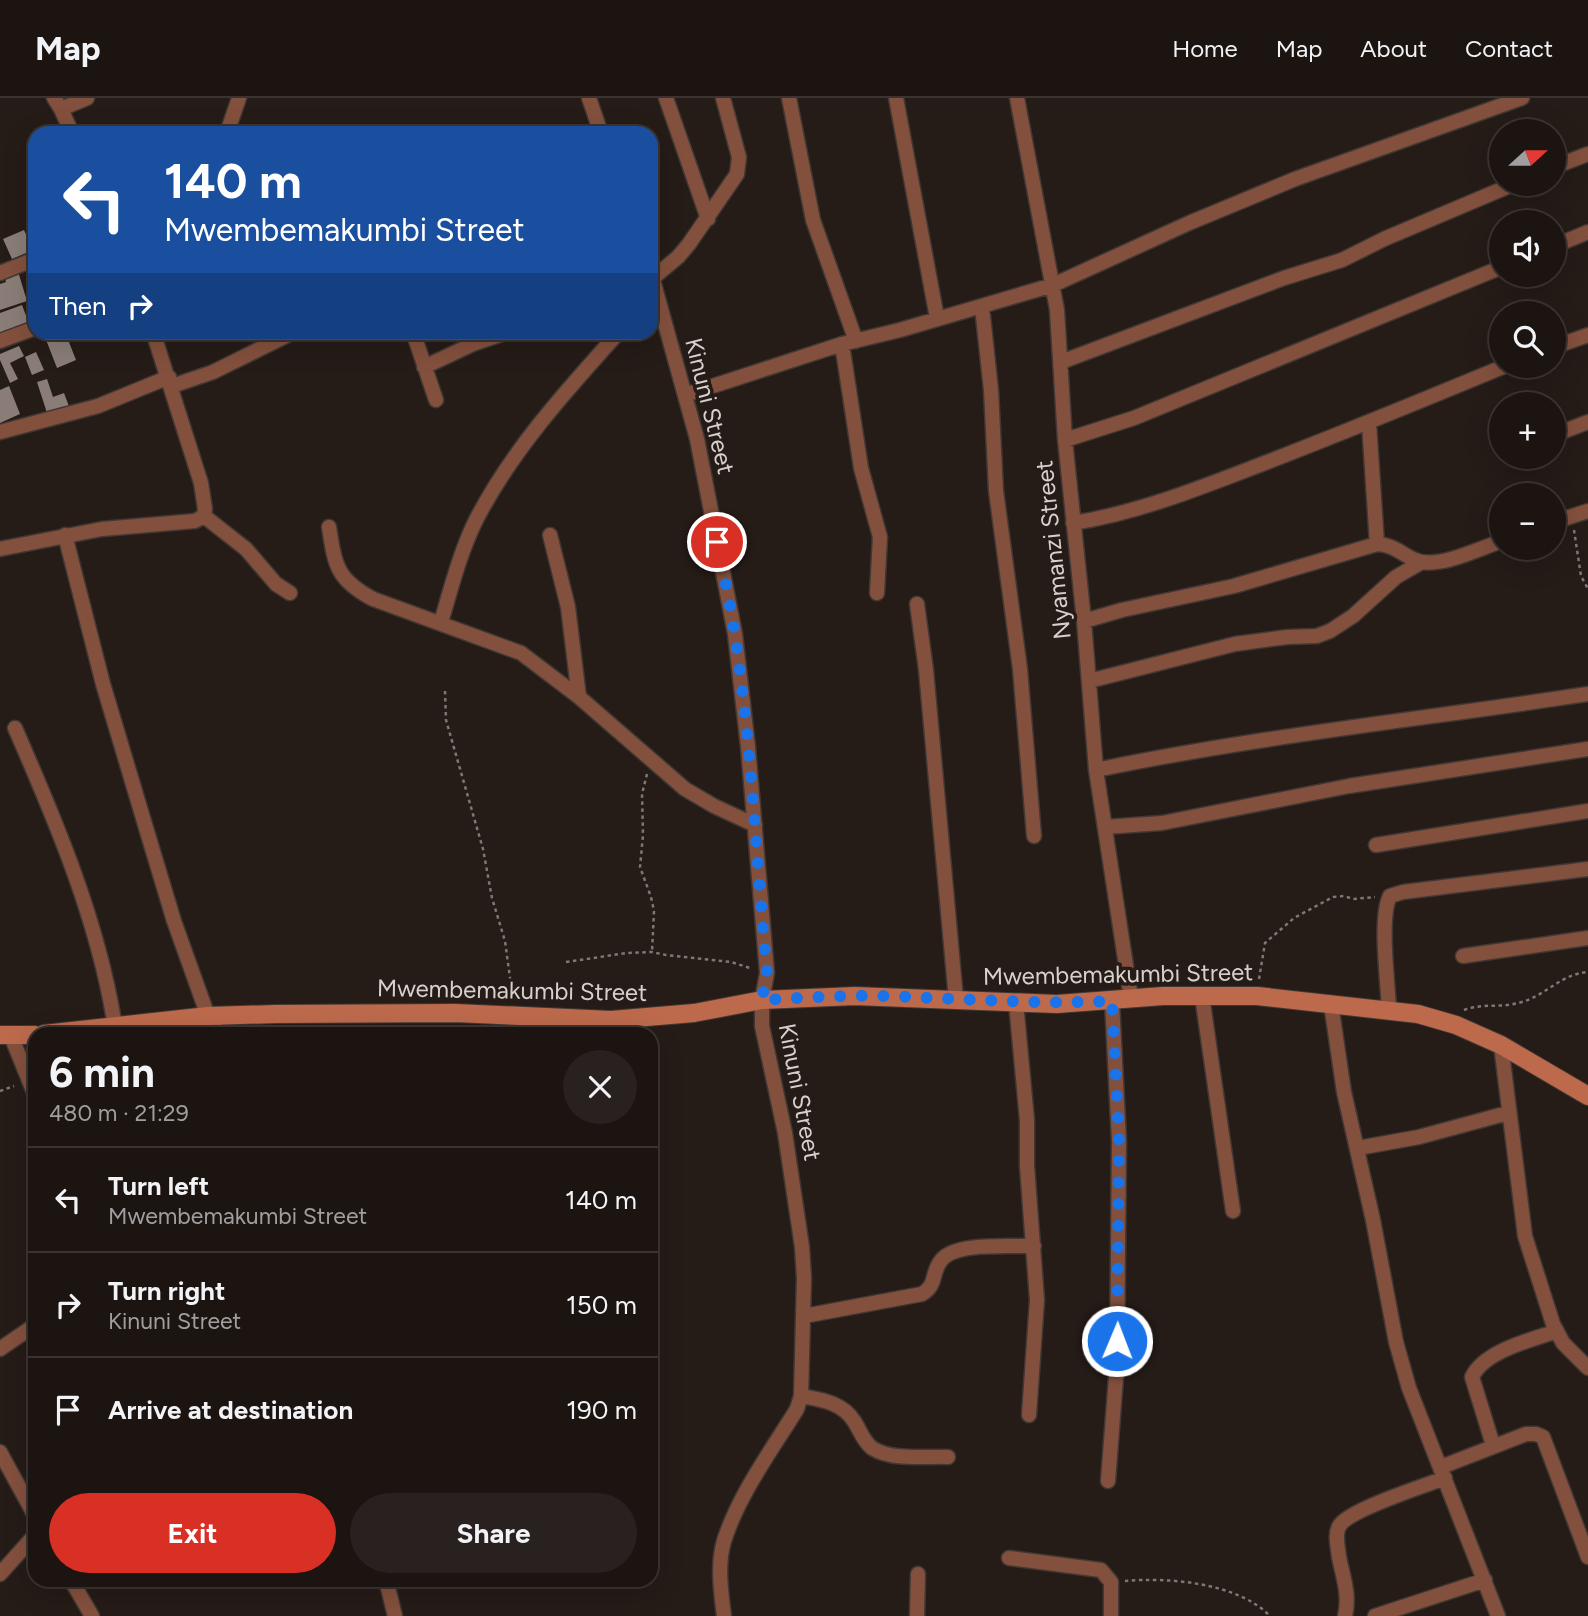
<!DOCTYPE html>
<html lang="en">
<head>
<meta charset="utf-8">
<style>
	body { margin:0; font-family:Figtree,sans-serif; background:#29211f; color:#f1f3f6; height:100vh; display:flex; flex-direction:column; font-size:26px; white-space:nowrap }
	* { box-sizing:border-box; margin:0 }
	p { font-size:23px; color:#a09e9f }
	.icon { flex:none; width:38px; height:38px; fill:none; stroke:currentColor; stroke-width:2; stroke-linecap:round; stroke-linejoin:round }
	.map { position:relative; flex:1; overflow:hidden }
	.sheet { position:absolute; left:28px; top:929px; width:630px; height:560px; display:flex; flex-direction:column; background:#1c1411; border-radius:21px; box-shadow:0 7px 28px #0002,0 0 0 2px #3a3331 }
	.sheet>* { flex:none }
	.hud { position:absolute; left:28px; top:28px; width:630px; height:214px; border-radius:21px; box-shadow:0 7px 28px #0002,0 0 0 2px #3a3331; background:#1a4fa0; color:#fff; overflow:hidden }
	.needle { width:46px; rotate:69deg }
	.controls { position:absolute; left:1489px; top:21px; display:grid; gap:14px }
	.controls a { display:grid; place-items:center; width:77px; height:77px; border-radius:50%; background:#1c1411; box-shadow:0 7px 28px #0002,0 0 0 2px #3a3331; font-size:35px }
	.pin { position:absolute; display:grid; place-items:center; width:60px; height:60px; color:#fff; margin:-30px; border:4px solid #fff; border-radius:50%; box-shadow:0 2px 7px #0007 }
	.me { position:absolute; width:77px; margin:-38px; rotate:1deg; stroke-linejoin:round; filter:drop-shadow(0 0 5px #0008) }
	.turn { display:flex; align-items:center; gap:24px; height:147px; padding:0 21px; font-size:32px }
	.turn .icon { width:91px; height:91px; stroke-width:2.5 }
	.turn b { display:block; font-size:49px; line-height:60px }
	.then { display:flex; align-items:center; height:66px; padding:0 21px; background:#0003; gap:14px; font-size:26px }
	.round { display:grid; place-items:center; flex:none; width:74px; height:74px; border-radius:37px; background:#29211f }
	.summary { display:flex; align-items:center; justify-content:space-between; height:119px; padding:0 21px }
	h1 { font-size:42px; font-weight:700; line-height:52px }
	.cta { display:flex; gap:14px; margin-top:auto; padding:14px 21px }
	.cta a { flex:1; height:80px; border-radius:42px; background:#d93025; color:#fff; font-size:28px; font-weight:700; line-height:80px; text-align:center }
	.cta a+a { background:#29211f; color:#f1f3f6 }
	ul { padding:0; list-style:none }
	li { display:flex; align-items:center; gap:21px; height:105px; padding:0 21px; border-top:2px solid #3a3331 }
	li div { flex:1 }
	li b { display:block; font-size:26px }
	li em { font-style:normal }
	header { display:flex; align-items:center; gap:42px; box-sizing:border-box; height:98px; padding:0 35px; background:#1c1411; border-bottom:2px solid #3a3331 }
	header strong { font-size:33px }
	nav { display:flex; gap:38px; margin-inline-start:auto; font-size:24px }
	.map>svg:first-child { display:block }
	.building { fill:#8a7d78 }
	.lines { fill:none; stroke-linecap:round; stroke-linejoin:round }
	.street-casing { stroke:#413834; stroke-width:17 }
	.secondary-casing { stroke:#413834; stroke-width:20 }
	.path { stroke:#7f7773; stroke-width:2.5; stroke-dasharray:3.5 3.5; stroke-linecap:butt }
	.street { stroke:#83503d; stroke-width:14 }
	.secondary { stroke:#bd6a4c; stroke-width:18 }
	.route { stroke:#1a73e8; stroke-width:12; stroke-dasharray:0 21.6 }
	.labels { text-anchor:middle; dominant-baseline:central; stroke-width:7; stroke-linejoin:round; paint-order:stroke }
	.street-label { font-size:24px; fill:#d7d0cd; stroke:#251b17 }
</style>
</head>
<body>
<header>
<strong>Map</strong>
<nav><a>Home</a><a>Map</a><a>About</a><a>Contact</a></nav>
</header>
<div class="map">
<svg width="1588" height="1518" viewBox="0 0 1588 1518">
	<rect width="100%" height="100%" fill="#251b17"/>
	<path class="building" d="M 24,132 L 33,152 L 12,161 L 3,141 Z
		M 17,170 L 27,203 L 0,212 L 0,186 L 6,184 L 3,174 Z
		M 22,207 L 31,231 L 0,242 L 0,215 Z
		M 43,234 L 65,234 L 76,262 L 57,270 Z
		M 19,248 L 24,258 L 10,265 L 18,281 L 10,285 L 0,262 L 0,256 Z
		M 36,254 L 44,272 L 32,277 L 25,259 Z
		M 47,281 L 53,299 L 64,295 L 70,311 L 48,318 L 37,284 Z
		M 9,288 L 20,316 L 0,325 L 0,292 Z"/>
	<g class="lines">
		<defs>
			<path id="street" d="M 54,0 L 61,11 L 72,35
				M 589,0 L 601,35
				M 666,0 L 708,121
				M 789,0 L 813,122 L 856,243
				M 896,0 L 937,220
				M 1017,0 L 1057,212 L 1065,342 L 1084,523 L 1096,672 L 1131,900
				M 61,11 L 87,0
				M 227,35 L 239,0
				M 1554,69 L 1588,56
				M 1554,148 L 1588,134
				M 0,175 L 35,161
				M 651,175 L 697,341 L 735,536 L 748,649 L 767,875 L 762,902 L 762,928 L 785,1035 L 802,1149 L 804,1180 L 801,1298 L 797,1311 C 771,1353 739,1396 724,1443 C 717,1467 721,1494 724,1518
				M 653,180 L 678,159 L 689,146 L 737,76 L 739,59 L 723,0
				M 982,209 L 991,292 L 996,393 L 1020,571 L 1034,738
				M 413,234 L 436,302
				M 0,243 L 35,230
				M 842,246 L 861,370 L 880,439 L 877,495
				M 1554,249 L 1588,237
				M 1061,264 L 1284,180 L 1342,162 L 1384,141 L 1514,86
				M 424,269 L 473,246 L 508,234
				M 172,288 L 213,274 L 294,234
				M 685,297 L 842,246 L 900,232 L 1053,187 L 1189,125 L 1295,81 L 1522,0
				M 1369,325 L 1377,446
				M 0,334 L 98,308 L 169,279
				M 1554,337 L 1588,324
				M 1065,342 L 1134,320 L 1502,169
				M 204,418 L 246,451 L 276,486 L 290,495
				M 1554,424 L 1588,413
				M 1073,425 C 1137,415 1197,391 1257,368 C 1340,336 1423,302 1505,268
				M 329,429 C 335,468 337,482 373,501 L 521,555 L 579,599 L 685,691 L 714,708 L 755,727
				M 65,437 L 103,586 L 149,740 L 174,823 L 208,918 L 219,936
				M 550,437 L 568,509 L 579,599
				M 0,451 L 102,431 L 195,423 L 204,418 L 205,411 L 201,385 L 153,234
				M 917,506 L 926,572 L 956,901
				M 1084,523 L 1122,512 L 1234,488 L 1377,446 C 1398,447 1405,461 1422,464 C 1445,468 1480,450 1502,443
				M 441,524 C 451,491 460,454 476,422 C 512,352 566,293 619,234
				M 1089,583 L 1235,546 L 1287,539 L 1317,538 L 1330,533 L 1353,518 L 1396,479 L 1422,464
				M 15,630 C 57,726 99,825 115,929
				M 1096,672 C 1259,638 1424,621 1588,596
				M 1105,729 L 1162,725 L 1349,688 L 1588,651
				M 1376,747 L 1588,713
				M 1463,858 L 1588,840
				M 1202,898 L 1233,1113
				M 1016,905 L 1027,1022 L 1027,1068 L 1037,1202 L 1029,1317
				M 1331,906 L 1344,994 L 1373,1122 L 1396,1244 L 1409,1290 L 1498,1518
				M 1389,911 C 1388,886 1379,819 1390,798 L 1403,794 L 1588,771
				M 11,938 L 35,997
				M 1501,947 L 1525,1138 L 1553,1226 L 1563,1245 L 1588,1270
				M 1358,1050 L 1419,1039 L 1508,1015
				M 804,1218 L 922,1196 C 937,1187 931,1177 940,1164 C 952,1143 1012,1149 1034,1148
				M 0,1251 L 35,1227
				M 801,1298 C 821,1302 842,1304 854,1323 C 860,1332 863,1343 872,1350 C 892,1363 925,1358 948,1359
				M 1493,1347 L 1472,1279 C 1484,1253 1531,1242 1557,1233
				M 0,1354 L 35,1418
				M 1441,1369 L 1526,1336 L 1536,1336 L 1543,1339 L 1588,1459
				M 1108,1383 L 1117,1266 L 1119,1043 L 1112,903
				M 1009,1460 L 1101,1472 L 1111,1484 L 1111,1518
				M 0,1476 L 35,1437
				M 71,1482 L 92,1518
				M 386,1482 L 395,1518
				M 917,1518 L 918,1476
				M 1345,1518 C 1350,1497 1343,1479 1339,1459 C 1338,1449 1334,1435 1340,1427 C 1351,1411 1424,1388 1445,1380
				M 1375,1518 L 1485,1482"/>
			<path id="secondary" d="M 44,936 L 208,918 L 276,916 L 455,915 L 611,922 L 694,915 L 762,902 L 855,898 L 1057,906 L 1163,898 L 1257,898 L 1418,916 L 1456,927 L 1501,947 L 1588,998
				M 0,937 L 35,937"/>
		</defs>
		<use href="#street" class="street-casing"/>
		<use href="#secondary" class="secondary-casing"/>
		<path class="path" d="M 1574,432 L 1581,478 L 1588,491
			M 445,593 L 446,622 L 483,751 L 492,800 L 505,843 L 513,902
			M 647,676 L 642,696 L 643,737 L 640,769 L 651,799 L 654,813 L 652,854
			M 566,864 L 627,855 L 652,854 L 666,857 L 731,864 L 750,870
			M 1259,881 L 1265,845 L 1294,820 L 1333,799 L 1344,798 L 1353,801 L 1375,799
			M 1464,912 C 1482,905 1500,910 1518,905 C 1545,899 1560,876 1588,874
			M 0,993 L 14,988
			M 1125,1483 C 1169,1479 1238,1485 1270,1518"/>
		<use href="#street" class="street"/>
		<use href="#secondary" class="secondary"/>
	</g>
	<g class="lines">
		<path class="route" d="M 717,444 C 750,585 753,731 767,875 L 762,902 C 801,900 841,897 880,898 C 959,900 1033,907 1112,903 L 1119,1043 L 1117,1243"/>
	</g>
	<g class="labels">
		<g class="street-label">
			<text transform="translate(710 308) rotate(76)">Kinuni Street</text>
			<text transform="translate(1053 452) rotate(-96)">Nyamanzi Street</text>
			<text transform="translate(1118 876) rotate(-1)">Mwembemakumbi Street</text>
			<text transform="translate(512 892) rotate(1)">Mwembemakumbi Street</text>
			<text transform="translate(800 994) rotate(79)">Kinuni Street</text>
		</g>
	</g>
</svg>
<div class="controls">
<a><svg class="needle" viewBox="-14 -14 28 28"><path d="M0-13l5 13h-10z" fill="#e53935"/><path d="M0 13l5-13h-10z" fill="#a09e9f"/></svg></a>
<a><svg class="icon" aria-label="sound" viewBox="0 0 24 24"><path d="M4 9h4l5-4v14l-5-4H4zM17 9q2 3 0 6"/></svg></a>
<a><svg class="icon" aria-label="search" viewBox="0 0 24 24"><circle cx="10" cy="10" r="6"/><path d="M15 15l6 6"/></svg></a>
<a>+</a>
<a>−</a>
</div>
<div class="pin" style="left:717px;top:444px;background:#d93025"><svg class="icon" aria-label="arrive" viewBox="0 0 24 24"><path d="M6 21V4h12l-3 4 3 4H6"/></svg></div>
<svg class="me" style="left:1117px;top:1243px" viewBox="-20 -20 40 40"><circle r="17" fill="#1a73e8" stroke="#fff" stroke-width="3"/><path d="M0-11L8 9 0 5-8 9z" fill="#fff"/></svg>
<div class="hud">
<div class="turn"><svg class="icon" aria-label="left" viewBox="0 0 24 24"><path d="M17 20v-9H6M10 6l-5 5 5 5"/></svg><div><b>140 m</b>Mwembemakumbi Street</div></div>
<div class="then">Then<svg class="icon" aria-label="right" viewBox="0 0 24 24"><path d="M7 20v-9h11M14 6l5 5-5 5"/></svg></div>
</div>
<section class="sheet">
<div class="summary"><div><h1>6 min</h1><p>480 m · 21:29</p></div><a class="round"><svg class="icon" aria-label="close" viewBox="0 0 24 24"><path d="M6 6l12 12M18 6L6 18"/></svg></a></div>
<ul>
<li><svg class="icon" aria-label="left" viewBox="0 0 24 24"><path d="M17 20v-9H6M10 6l-5 5 5 5"/></svg><div><b>Turn left</b><p>Mwembemakumbi Street</p></div><em>140 m</em></li>
<li><svg class="icon" aria-label="right" viewBox="0 0 24 24"><path d="M7 20v-9h11M14 6l5 5-5 5"/></svg><div><b>Turn right</b><p>Kinuni Street</p></div><em>150 m</em></li>
<li><svg class="icon" aria-label="arrive" viewBox="0 0 24 24"><path d="M6 21V4h12l-3 4 3 4H6"/></svg><div><b>Arrive at destination</b></div><em>190 m</em></li>
</ul>
<div class="cta"><a>Exit</a><a>Share</a></div>
</section>
</div>
</body>
</html>
